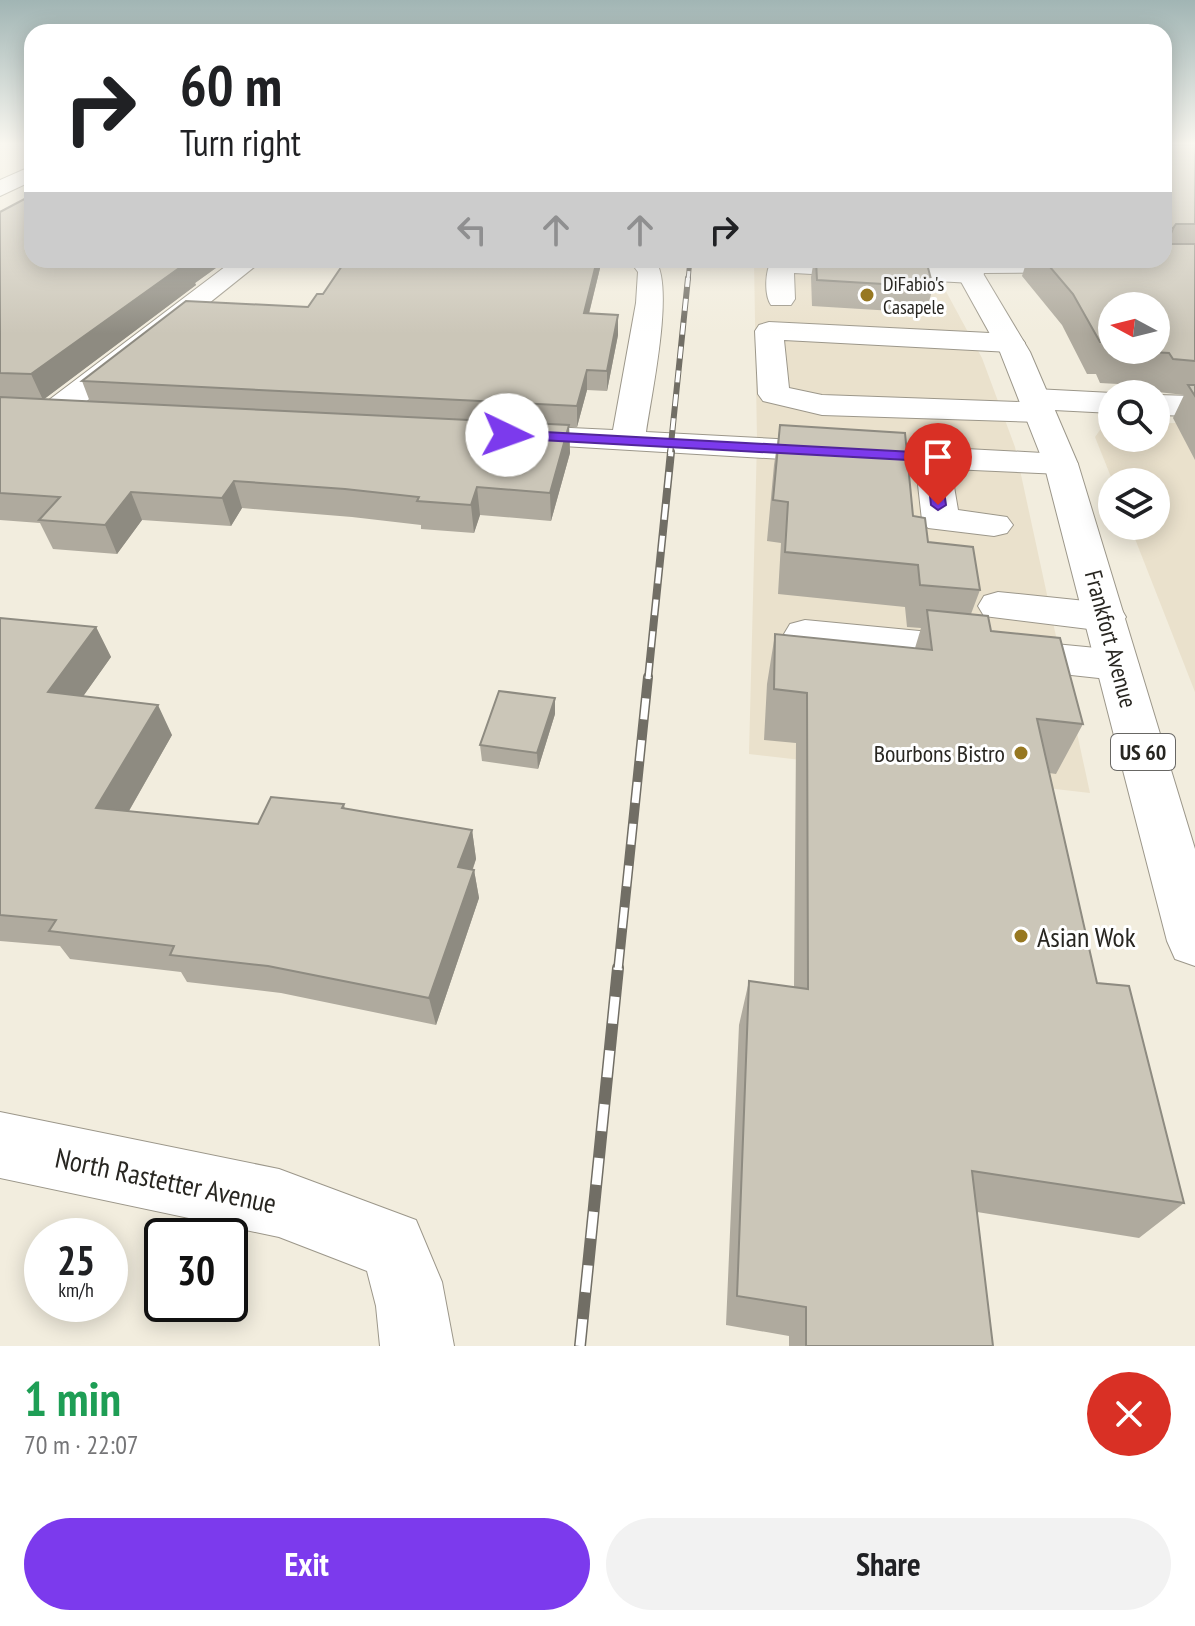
<!DOCTYPE html>
<html lang="en">
<head>
<meta charset="utf-8">
<style>
	body { margin:0; font-family:"PT Sans Narrow",sans-serif; background:#f2f2f2; color:#202124; height:100vh; display:flex; flex-direction:column; font-size:30px; white-space:nowrap }
	* { box-sizing:border-box; margin:0 }
	p { font-size:26px; color:#757577 }
	.icon { flex:none; width:44px; height:44px; fill:none; stroke:currentColor; stroke-width:2; stroke-linecap:round; stroke-linejoin:round }
	.map { position:relative; height:1346px; overflow:hidden }
	.panel { display:flex; flex-direction:column; background:#fff; flex:1 }
	.panel>* { flex:none }
	.top-card { position:absolute; left:24px; top:24px; width:1148px; height:244px; border-radius:24px; box-shadow:0 4px 20px #0003; background:#fff; color:#202124; overflow:hidden }
	.needle { width:52px; rotate:277deg }
	.fabs { position:absolute; left:1098px; top:292px; display:grid; gap:16px }
	.fabs a { display:grid; place-items:center; width:72px; height:72px; border-radius:50%; background:#fff; box-shadow:0 4px 20px #0003; font-size:40px }
	.speed { position:absolute; left:24px; top:1218px; display:flex; gap:16px; font-size:40px; font-weight:700; text-align:center }
	.speed>* { display:grid; place-content:center; width:104px; height:104px; border-radius:50%; background:#fff; box-shadow:0 4px 20px #0003; line-height:1 }
	.speed small { font-size:20px; font-weight:400 }
	.speed .limit { border:4px solid #111; border-radius:12px; background:#fff; color:#111 }
	.pin { position:absolute; display:grid; place-items:center; width:68px; height:68px; color:#fff; margin:-82px -34px; border-radius:50% 50% 50% 0; rotate:-45deg; box-shadow:0 0 8px #0007 }
	.pin .icon { rotate:45deg }
	.me { position:absolute; width:88px; margin:-44px; rotate:93deg; stroke-linejoin:round; filter:drop-shadow(0 0 6px #0008) }
	.turn { display:flex; align-items:center; gap:28px; height:168px; padding:0 24px; font-size:36px }
	.turn .icon { width:104px; height:104px; stroke-width:2.5 }
	.turn b { display:block; font-size:56px; line-height:68px }
	.lanes { display:flex; align-items:center; height:76px; padding:0 24px; background:#0003; justify-content:center; gap:40px; direction:ltr }
	.lanes .off { opacity:.35 }
	.round { display:grid; place-items:center; flex:none; width:84px; height:84px; border-radius:42px; background:#f2f2f2 }
	.overview { display:flex; align-items:center; justify-content:space-between; height:136px; padding:0 24px }
	h1 { font-size:48px; font-weight:600; line-height:60px; color:#1e9e55 }
	.action { display:flex; gap:16px; margin-top:auto; padding:16px 24px }
	.action a { flex:1; height:92px; border-radius:48px; background:#7c3aed; color:#fff; font-size:32px; font-weight:600; line-height:92px; text-align:center }
	.action a+a { background:#f2f2f2; color:#202124 }
	.map>svg:first-child { display:block }
	.built { fill:#eae1cc }
	.lines { fill:none; stroke-linecap:round; stroke-linejoin:round }
	.minor-casing { stroke:#9c978a; stroke-width:2 }
	.major-casing { stroke:#9c978a; stroke-width:2 }
	.minor { fill:#fff; fill-rule:evenodd }
	.major { fill:#fff; fill-rule:evenodd }
	.rail-far4-casing { stroke:#716e65; stroke-width:5 }
	.rail-far3-casing { stroke:#716e65; stroke-width:6 }
	.rail-far2-casing { stroke:#716e65; stroke-width:8 }
	.rail-far1-casing { stroke:#716e65; stroke-width:10 }
	.rail-casing { stroke:#716e65; stroke-width:12 }
	.rail-far4 { stroke:#fff; stroke-width:3; stroke-dasharray:9; stroke-linecap:butt }
	.rail-far3 { stroke:#fff; stroke-width:4; stroke-dasharray:12; stroke-linecap:butt }
	.rail-far2 { stroke:#fff; stroke-width:5; stroke-dasharray:16; stroke-linecap:butt }
	.rail-far1 { stroke:#fff; stroke-width:7; stroke-dasharray:21; stroke-linecap:butt }
	.rail { stroke:#fff; stroke-width:9; stroke-dasharray:27; stroke-linecap:butt }
	.wall { fill:#afaa9e; fill-rule:evenodd }
	.shaded-wall { fill:#8e8b81 }
	.building { fill:#cbc6b8; stroke:#8e8b81; stroke-width:2 }
	.route { fill:#7c3aed; stroke:#51269a; stroke-width:2 }
	.poi-dot { fill:#977821; stroke:#fff; stroke-width:3 }
	.labels { text-anchor:middle; dominant-baseline:central; stroke-width:6; stroke-linejoin:round; paint-order:stroke }
	.far-poi-label { font-size:20px; fill:#282621; stroke:#fff; text-anchor:start }
	.shield { fill:#fff; stroke:#686764; stroke-width:2 }
	.shield-label { font-size:22px; font-weight:bold; fill:#282621 }
	.street-label { font-size:24px; fill:#282621; stroke:#fff }
	.poi-label { font-size:24px; fill:#282621; stroke:#fff; text-anchor:end }
	.near-poi-label { font-size:28px; fill:#282621; stroke:#fff; text-anchor:start }
	.near-street-label { font-size:28px; fill:#282621; stroke:#fff }
</style>
</head>
<body>
<div class="map">
<svg width="1195" height="1346" viewBox="0 0 1195 1346">
	<rect width="100%" height="100%" fill="#f2edde"/>
	<path class="built" d="M 754,260 L 929,260 L 982,358 L 1015,447 L 1090,793 L 749,754 L 757,441 Z
		M 1105,423 L 1112,423 L 1112,438 L 1156,438 L 1156,423 L 1195,423 L 1195,692 L 1130,526 L 1156,526 L 1156,482 L 1113,482 L 1095,437 Z"/>
	<g class="lines">
		<defs>
			<path id="minor" d="M 32,166 L 32,181 L 0,196 L 0,180 Z
				M 1195,255 L 1195,271 L 984,273 L 981,281 L 972,283 L 794,273 L 795,299 L 791,305 L 771,305 C 764,295 765,270 772,260 L 953,266 L 959,260 L 1164,260 L 1164,256 Z
				M 234,260 L 263,260 L 63,420 L 52,423 L 41,420 L 36,413 L 41,406 Z
				M 629,260 L 655,260 C 675,286 651,396 646,432 L 1061,454 L 1073,457 L 1078,464 L 1073,471 L 1061,474 L 951,469 L 958,510 L 1007,517 L 1013,525 L 1007,533 L 994,536 L 928,528 L 922,520 L 916,467 L 496,442 L 491,435 L 496,428 L 508,425 L 613,430 L 636,303 L 638,272 Z
				M 769,322 L 1010,334 L 1020,337 L 1025,343 L 1020,349 L 1010,352 L 784,340 L 789,388 L 822,395 L 1021,402 L 1024,392 L 1035,389 L 1112,393 L 1112,413 L 1054,410 L 1051,419 L 1040,422 L 822,415 L 763,401 L 758,394 L 755,331 L 759,325 Z
				M 1156,395 L 1195,396 L 1195,416 L 1156,415 Z
				M 998,592 L 1105,603 L 1120,607 L 1126,617 L 1120,627 L 1105,631 L 984,616 L 978,606 L 984,596 Z
				M 805,620 L 1117,650 L 1132,654 L 1139,665 L 1132,676 L 1117,680 L 790,644 L 784,634 L 790,624 Z
				M 0,1112 L 279,1169 L 416,1220 L 442,1282 L 454,1346 L 380,1346 L 376,1306 L 367,1271 L 279,1237 L 0,1178 Z"/>
			<path id="major" d="M 949,260 L 975,260 L 1030,352 L 1078,464 L 1195,849 L 1195,966 L 1175,959 L 1167,941 L 1044,464 L 1000,352 Z"/>
		</defs>
		<use href="#minor" class="minor-casing"/>
		<use href="#major" class="major-casing"/>
		<use href="#minor" class="minor"/>
		<use href="#major" class="major"/>
		<defs>
			<path id="rail-far4" d="M 688,280 L 690,260"/>
			<path id="rail-far3" d="M 670,454 L 688,278"/>
			<path id="rail-far2" d="M 648,679 L 671,452"/>
			<path id="rail-far1" d="M 618,970 L 648,677"/>
			<path id="rail" d="M 580,1346 L 618,968"/>
		</defs>
		<use href="#rail-far4" class="rail-far4-casing"/>
		<use href="#rail-far3" class="rail-far3-casing"/>
		<use href="#rail-far2" class="rail-far2-casing"/>
		<use href="#rail-far1" class="rail-far1-casing"/>
		<use href="#rail" class="rail-casing"/>
		<use href="#rail-far4" class="rail-far4"/>
		<use href="#rail-far3" class="rail-far3"/>
		<use href="#rail-far2" class="rail-far2"/>
		<use href="#rail-far1" class="rail-far1"/>
		<use href="#rail" class="rail"/>
	</g>
	<path class="wall" d="M 1164,145 L 1195,145 L 1195,460 L 1173,418 L 1184,395 L 1158,392 L 1154,386 L 1100,383 L 1096,374 L 1087,374 L 1062,325 L 1022,276 L 1027,260 L 1164,260 ZM 1112,306 L 1156,350 L 1112,350 Z
		M 0,212 L 32,260 L 227,260 L 195,283 L 196,285 L 44,399 L 90,402 L 82,381 L 308,307 L 323,294 L 602,260 L 589,314 L 618,335 L 607,391 L 587,390 L 577,427 L 569,427 L 570,453 L 551,521 L 480,515 L 474,533 L 421,529 L 421,525 L 352,517 L 242,508 L 231,526 L 142,520 L 117,554 L 53,549 L 40,523 L 0,520 Z
		M 814,260 L 926,260 L 933,287 L 926,313 L 812,306 L 811,277 Z
		M 780,425 L 913,516 L 928,542 L 980,590 L 971,614 L 991,631 L 1083,724 L 1056,774 L 1049,773 L 1097,983 L 1184,1203 L 1139,1238 L 977,1212 L 993,1346 L 789,1346 L 789,1336 L 726,1325 L 739,1025 L 749,981 L 794,987 L 796,743 L 764,740 L 767,684 L 775,634 L 915,648 L 921,628 L 907,627 L 905,607 L 778,594 L 781,543 L 767,541 L 774,465 Z
		M 0,618 L 96,627 L 111,657 L 83,696 L 172,735 L 129,811 L 258,824 L 344,804 L 345,809 L 472,830 L 476,859 L 473,869 L 474,870 L 479,898 L 436,1025 L 281,993 L 187,982 L 181,972 L 70,959 L 60,946 L 0,941 Z
		M 555,714 L 538,769 L 482,761 L 480,745 Z"/>
	<path class="shaded-wall" d="M 1176,224 L 1164,253 L 1164,250 L 1173,228 Z
		M 187,260 L 227,260 L 195,283 L 196,285 L 43,400 L 31,374 Z
		M 597,260 L 602,260 L 584,333 L 584,313 Z
		M 618,315 L 618,335 L 607,391 L 607,371 Z
		M 587,370 L 587,390 L 577,427 L 577,406 Z
		M 569,425 L 570,453 L 551,521 L 550,493 Z
		M 234,481 L 242,508 L 231,526 L 222,498 Z
		M 477,487 L 480,515 L 474,533 L 471,505 Z
		M 131,492 L 142,520 L 117,554 L 105,525 Z
		M 96,627 L 111,657 L 65,722 L 48,692 Z
		M 555,698 L 555,714 L 538,769 L 537,753 Z
		M 158,705 L 172,735 L 114,837 L 96,808 Z
		M 472,830 L 476,859 L 463,896 L 458,867 Z
		M 474,870 L 479,898 L 436,1025 L 429,998 Z"/>
	<path class="building" d="M 1164,145 L 1195,145 L 1195,224 L 1176,224 L 1173,228 L 1164,228 Z
		M 32,195 L 32,260 L 189,261 L 31,374 L 0,373 L 0,212 Z
		M 1164,244 L 1195,244 L 1195,361 L 1173,359 L 1169,353 L 1113,350 L 1156,350 L 1156,306 L 1112,306 L 1112,348 L 1108,342 L 1100,342 L 1073,294 L 1044,260 L 1164,260 Z
		M 346,260 L 597,260 L 584,313 L 618,315 L 607,371 L 587,370 L 577,406 L 82,381 L 186,301 L 308,307 L 317,294 L 323,294 Z
		M 816,260 L 926,260 L 933,287 L 817,280 Z
		M 1188,385 L 1195,385 L 1195,396 Z
		M 0,397 L 569,425 L 550,493 L 477,487 L 471,505 L 417,501 L 419,497 L 345,489 L 234,481 L 222,498 L 131,492 L 105,525 L 39,520 L 60,497 L 0,493 Z
		M 780,425 L 905,433 L 913,516 L 925,518 L 928,542 L 973,547 L 980,590 L 920,585 L 918,565 L 785,552 L 788,502 L 773,500 Z
		M 927,610 L 988,616 L 991,631 L 1060,638 L 1083,724 L 1037,719 L 1097,983 L 1129,986 L 1184,1203 L 972,1171 L 993,1346 L 806,1346 L 806,1307 L 737,1296 L 749,981 L 808,989 L 807,693 L 774,689 L 775,634 L 932,650 Z
		M 0,618 L 96,627 L 48,692 L 158,705 L 96,808 L 258,824 L 271,797 L 344,804 L 342,808 L 472,830 L 458,867 L 474,870 L 429,998 L 268,966 L 170,955 L 174,946 L 49,931 L 56,920 L 0,915 Z
		M 499,691 L 555,698 L 537,753 L 480,745 Z"/>
	<linearGradient id="sky" x2="0" y2="1"><stop stop-color="#a1b5b4"/><stop offset="0.43" stop-color="#f9f7f0"/><stop offset="1" stop-color="#f9f7f0" stop-opacity="0"/></linearGradient>
	<rect width="1195" height="334" fill="url(#sky)"/>
	<path class="route" d="M 507,430 L 932,453 L 939,457 L 946,505 L 938,510 L 931,505 L 926,461 L 502,438 L 500,435 Z"/>
	<g class="poi-dot">
		<circle cx="867" cy="295" r="8"/>
		<circle cx="1021" cy="753" r="8"/>
		<circle cx="1021" cy="936" r="8"/>
	</g>
	<g class="labels">
		<g class="far-poi-label">
			<text x="883" y="284">DiFabio's<tspan x="883" dy="23">Casapele</tspan></text>
		</g>
		<rect class="shield" x="1111" y="734" width="64" height="36" rx="6"/>
		<g class="shield-label">
			<text x="1143" y="752">US 60</text>
		</g>
		<g class="street-label">
			<text transform="translate(1111 639) rotate(75)">Frankfort Avenue</text>
		</g>
		<g class="poi-label">
			<text x="1005" y="753">Bourbons Bistro</text>
		</g>
		<g class="near-poi-label">
			<text x="1037" y="936">Asian Wok</text>
		</g>
		<g class="near-street-label">
			<text transform="translate(166 1180) rotate(12)">North Rastetter Avenue</text>
		</g>
	</g>
</svg>
<div class="fabs">
<a><svg class="needle" viewBox="-14 -14 28 28"><path d="M0-13l5 13h-10z" fill="#e53935"/><path d="M0 13l5-13h-10z" fill="#757577"/></svg></a>
<a><svg class="icon" aria-label="search" viewBox="0 0 24 24"><circle cx="10" cy="10" r="6"/><path d="M15 15l6 6"/></svg></a>
<a><svg class="icon" aria-label="layers" viewBox="0 0 24 24"><path d="M12 4l9 5-9 5-9-5zM3 14l9 5 9-5"/></svg></a>
</div>
<div class="speed"><div>25<small>km/h</small></div><div class="limit">30</div></div>
<div class="pin" style="left:938px;top:505px;background:#d93025"><svg class="icon" aria-label="arrive" viewBox="0 0 24 24"><path d="M6 21V4h12l-3 4 3 4H6"/></svg></div>
<svg class="me" style="left:507px;top:435px" viewBox="-20 -20 40 40"><circle r="19" fill="#fff"/><path d="M0-13L10 11 0 6-10 11z" fill="#7c3aed"/></svg>
<div class="top-card">
<div class="turn"><svg class="icon" aria-label="right" viewBox="0 0 24 24"><path d="M7 20v-9h11M14 6l5 5-5 5"/></svg><div><b>60 m</b>Turn right</div></div>
<div class="lanes"><svg class="icon off" aria-label="left" viewBox="0 0 24 24"><path d="M17 20v-9H6M10 6l-5 5 5 5"/></svg><svg class="icon off" aria-label="ahead" viewBox="0 0 24 24"><path d="M12 20V5M6 11l6-6 6 6"/></svg><svg class="icon off" aria-label="ahead" viewBox="0 0 24 24"><path d="M12 20V5M6 11l6-6 6 6"/></svg><svg class="icon" aria-label="right" viewBox="0 0 24 24"><path d="M7 20v-9h11M14 6l5 5-5 5"/></svg></div>
</div>
</div>
<section class="panel">
<div class="overview"><div><h1>1 min</h1><p>70 m · 22:07</p></div><a class="round" style="background:#d93025;color:#fff"><svg class="icon" aria-label="close" viewBox="0 0 24 24"><path d="M6 6l12 12M18 6L6 18"/></svg></a></div>
<div class="action"><a>Exit</a><a>Share</a></div>
</section>
</body>
</html>
